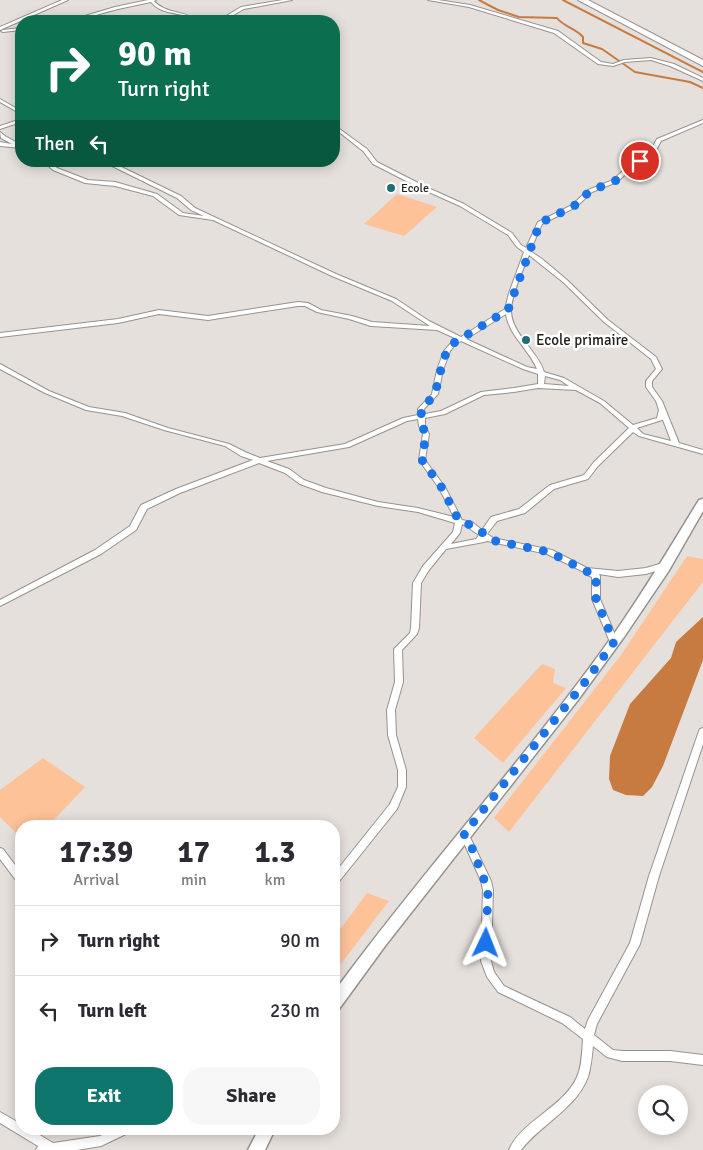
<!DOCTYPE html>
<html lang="en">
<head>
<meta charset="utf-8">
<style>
	body { margin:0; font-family:Signika,sans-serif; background:#f7f7f7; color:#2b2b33; height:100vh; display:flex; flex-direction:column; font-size:19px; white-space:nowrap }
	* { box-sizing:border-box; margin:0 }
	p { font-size:16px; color:#7c7c81 }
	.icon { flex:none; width:28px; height:28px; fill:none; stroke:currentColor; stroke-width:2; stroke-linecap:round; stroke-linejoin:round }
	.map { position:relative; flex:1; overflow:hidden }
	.details { position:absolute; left:15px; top:820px; width:325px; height:315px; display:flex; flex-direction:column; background:#fff; border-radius:20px; box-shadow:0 2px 12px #0003 }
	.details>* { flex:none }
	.top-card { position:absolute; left:15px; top:15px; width:325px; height:152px; border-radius:20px; box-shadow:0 2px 12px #0003; background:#0b6e4f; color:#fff; overflow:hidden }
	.buttons { position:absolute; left:638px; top:1085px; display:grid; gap:10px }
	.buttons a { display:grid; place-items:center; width:50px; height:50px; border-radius:50%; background:#fff; box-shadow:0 2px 12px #0003; font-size:25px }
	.pin { position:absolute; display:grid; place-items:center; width:42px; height:42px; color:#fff; margin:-21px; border:2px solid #fff; border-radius:50%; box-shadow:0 1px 5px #0007 }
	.me { position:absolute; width:55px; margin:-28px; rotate:2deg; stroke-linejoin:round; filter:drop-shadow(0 0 4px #0008) }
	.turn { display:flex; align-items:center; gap:18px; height:105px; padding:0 20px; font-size:22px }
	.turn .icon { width:65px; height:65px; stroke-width:2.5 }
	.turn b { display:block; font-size:35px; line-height:42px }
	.then { display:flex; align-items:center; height:48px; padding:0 20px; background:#0003; gap:10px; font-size:19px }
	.eta { display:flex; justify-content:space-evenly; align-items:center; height:85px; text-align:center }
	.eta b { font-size:30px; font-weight:700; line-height:35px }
	.button { display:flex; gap:10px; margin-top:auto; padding:10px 20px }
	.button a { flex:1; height:58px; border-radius:20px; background:#0f766e; color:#fff; font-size:20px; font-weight:700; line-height:58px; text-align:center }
	.button a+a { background:#f7f7f7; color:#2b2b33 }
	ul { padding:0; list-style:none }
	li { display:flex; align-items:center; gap:15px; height:70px; padding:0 20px; border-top:1px solid #e1e1e2 }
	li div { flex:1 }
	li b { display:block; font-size:19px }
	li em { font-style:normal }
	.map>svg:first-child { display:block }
	.green { fill:#fdc298 }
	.water { fill:#c77b40 }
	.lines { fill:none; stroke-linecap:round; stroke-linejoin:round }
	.stream { stroke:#c77b40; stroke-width:2 }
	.street-casing { stroke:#97928f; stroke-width:2 }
	.primary-casing { stroke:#97928f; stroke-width:3 }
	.highway-casing { stroke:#97928f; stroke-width:2 }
	.street { fill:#fff; fill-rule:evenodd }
	.primary { fill:#fff; fill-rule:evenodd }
	.highway { fill:#fff; fill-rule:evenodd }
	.route { stroke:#1a73e8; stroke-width:9; stroke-dasharray:0 16.2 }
	.poi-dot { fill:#216c75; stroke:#fff; stroke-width:2 }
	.labels { text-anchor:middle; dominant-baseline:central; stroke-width:5; stroke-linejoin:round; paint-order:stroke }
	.far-poi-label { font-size:12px; fill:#22201f; stroke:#fff; text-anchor:start }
	.poi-label { font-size:15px; fill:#22201f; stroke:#fff; text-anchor:start }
</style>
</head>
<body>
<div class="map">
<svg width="703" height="1150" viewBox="0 0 703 1150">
	<rect width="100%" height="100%" fill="#e6e0dc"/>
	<path class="green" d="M 397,194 L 437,207 L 404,236 L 364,224 Z
		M 687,556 L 703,559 L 703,582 L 509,832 L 494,818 L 621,655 Z
		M 542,664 L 555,669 L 553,683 L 566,688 L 503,763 L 474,738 Z
		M 43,758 L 85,787 L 48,826 L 21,826 L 21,838 L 0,817 L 0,790 Z
		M 367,893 L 389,901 L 334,973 L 334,938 Z"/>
	<path class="water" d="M 703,617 L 703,660 L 663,766 L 652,787 L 643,796 L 626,795 L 613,790 L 609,779 L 610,756 L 630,704 L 671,658 L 676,642 Z"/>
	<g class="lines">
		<path class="stream" d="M 479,0 L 498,10 L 519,17 L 557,18 C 564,27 575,28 583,37 L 583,43 L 602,49 L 635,72 L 690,82 L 703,88
			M 563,0 L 703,72"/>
		<defs>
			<path id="street" d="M 62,0 L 68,0 L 0,30 L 0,27 Z
				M 148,0 L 156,0 L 154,1 C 165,14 185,10 197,21 C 191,21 188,17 182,15 C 170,12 159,12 151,2 L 118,9 L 74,21 L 68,21 L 115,7 Z
				M 283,0 L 292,0 L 244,9 L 230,17 L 231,21 L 227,21 L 226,16 L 241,7 Z
				M 428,0 L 438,0 L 470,5 L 558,31 L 601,62 L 613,64 L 624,60 L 651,58 L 674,64 L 703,78 L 703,81 L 670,66 L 651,60 L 625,62 L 613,66 L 598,64 L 554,33 L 469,7 Z
				M 21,28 L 21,30 L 3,32 L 1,31 L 3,30 Z
				M 0,99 L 21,111 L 21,114 L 0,102 Z
				M 21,119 L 21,122 L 0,129 L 0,126 Z
				M 703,120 L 703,123 L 661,141 L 654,154 L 632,168 L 617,182 L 592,192 L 576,207 L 542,224 L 530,251 L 542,259 L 567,280 L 608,320 L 656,357 L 662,369 L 652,381 L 652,387 L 662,401 L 679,443 L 703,450 L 703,454 L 639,436 L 633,432 L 598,466 L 588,479 L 554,489 L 525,513 L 497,521 L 487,534 L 493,538 L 552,550 L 587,568 L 618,571 L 646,568 L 666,562 L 670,565 L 669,567 L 646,574 L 618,577 L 599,574 L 600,576 L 600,599 L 618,642 L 617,644 L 611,644 L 610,642 L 592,599 L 592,577 L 587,575 L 586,573 L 547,554 L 487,541 L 484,542 L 446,549 L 429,570 L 421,583 L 419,628 L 417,634 L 402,650 L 403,682 L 395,710 L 396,735 L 406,770 L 406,787 L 397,809 L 337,884 L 334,885 L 334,874 L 390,804 L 398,787 L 398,770 L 388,735 L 387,710 L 395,682 L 394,649 L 410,633 L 411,628 L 413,583 L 423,566 L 453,532 L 455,523 L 418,512 L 378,506 L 322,492 L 300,484 L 285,473 L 259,463 L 180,493 L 147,509 L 136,530 L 101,554 L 0,606 L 0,600 L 95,550 L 130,526 L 141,505 L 176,489 L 253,460 L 241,456 L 225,446 L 164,430 L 122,416 L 86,410 L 45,393 L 0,369 L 0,364 L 49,391 L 89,407 L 125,413 L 168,428 L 229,444 L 245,452 L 260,458 L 345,444 L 403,418 L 418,415 L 418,409 L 432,394 L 437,370 L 444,351 L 451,343 L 457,339 L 437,330 L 371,326 L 349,319 L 317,312 L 305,306 L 298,306 L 208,320 L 159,314 L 118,323 L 0,337 L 0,333 L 118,319 L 159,310 L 208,316 L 298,302 L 308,303 L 321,310 L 352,316 L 372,322 L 430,326 L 392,301 L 332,276 L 213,220 L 179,215 L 153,196 L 115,186 L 85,183 L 53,170 L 43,161 L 48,161 L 57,168 L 88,180 L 115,182 L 157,194 L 183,213 L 204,216 L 191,210 L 177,198 L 102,161 L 109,161 L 181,196 L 195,208 L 336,274 L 396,299 L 429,321 L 461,337 L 505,309 L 509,293 L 524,252 L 517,247 L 508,235 L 460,206 L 422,189 L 373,164 L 363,151 L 334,128 L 334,125 L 367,149 L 377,162 L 426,187 L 464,204 L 512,233 L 521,245 L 526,248 L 538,222 L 572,205 L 588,190 L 613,180 L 628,166 L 650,152 L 657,139 ZM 529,255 L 563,282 L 604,322 L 651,359 L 656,369 L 646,381 L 646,387 L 656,401 L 659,410 L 657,418 L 633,425 L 604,401 L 564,378 L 544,372 C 540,359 530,349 523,339 C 517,331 511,321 511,311 C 511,296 523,269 529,255 ZM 506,314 C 509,336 529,349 537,369 L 527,367 L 466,339 ZM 461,341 L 523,369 L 538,374 L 538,384 L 514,388 L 481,392 L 441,411 L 425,414 L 424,409 L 438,394 L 443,370 L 450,351 L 455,345 ZM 545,376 L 560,380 L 569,386 L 544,384 ZM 538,388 L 576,390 L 600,403 L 629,428 L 594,462 L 584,475 L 550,485 L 519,509 L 491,517 L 482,530 L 472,522 L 462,520 L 445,487 L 425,460 L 429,434 L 425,426 L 425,418 L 445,414 L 484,395 L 514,392 ZM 418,419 L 419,426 L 423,434 L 419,460 L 439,488 L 454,517 L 418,508 L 378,502 L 326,488 L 304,480 L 289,469 L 267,461 L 349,447 L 407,421 ZM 662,420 L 663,420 L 671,441 L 643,434 L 637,428 ZM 462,524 L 466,526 L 479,535 L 476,539 L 451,544 L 460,533 Z
				M 0,132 L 5,136 L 21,145 L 21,148 L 0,146 L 0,142 L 12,144 L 1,138 Z
				M 703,728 L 703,744 L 659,876 L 640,944 L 597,1024 L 594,1035 L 613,1050 L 622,1051 L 670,1051 L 703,1055 L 703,1065 L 670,1061 L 622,1061 L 607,1057 L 593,1046 C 592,1056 591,1067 588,1077 C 576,1109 541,1124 521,1150 L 509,1150 C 521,1121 564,1107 577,1077 C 582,1066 582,1052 583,1039 L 562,1023 L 498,992 L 487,977 L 481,961 L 483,890 L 481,881 L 460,834 L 461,831 L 464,830 L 467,831 L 491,881 L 493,890 L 491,961 L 494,972 L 504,986 L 570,1017 L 585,1029 L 588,1020 L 630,943 L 649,876 L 699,731 L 700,729 Z
				M 0,848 L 3,849 L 21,873 L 21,884 L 18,883 L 0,859 Z
				M 0,1112 L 21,1124 L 21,1129 L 30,1129 L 53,1143 L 100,1136 L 114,1129 L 129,1129 L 128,1133 L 101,1146 L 77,1150 L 36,1150 L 38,1146 L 0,1123 Z"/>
			<path id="primary" d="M 703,499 L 703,511 L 668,572 L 624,637 L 578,700 L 385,946 L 339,1009 L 334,1011 L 334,992 C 424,869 528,756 616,631 C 646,588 672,544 699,500 Z
				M 259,1129 L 275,1129 L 265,1150 L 248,1150 Z"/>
			<path id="highway" d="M 578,0 L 588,0 L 703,60 L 703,66 Z"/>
		</defs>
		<use href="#street" class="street-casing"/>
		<use href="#primary" class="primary-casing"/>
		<use href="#highway" class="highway-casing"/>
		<use href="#street" class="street"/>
		<use href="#primary" class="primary"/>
		<use href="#highway" class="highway"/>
	</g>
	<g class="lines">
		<path class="route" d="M 486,943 L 488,890 L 472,848 L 464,834 L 589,677 L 614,642 L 596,599 L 596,576 L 549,552 L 491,540 L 476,527 L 459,521 L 442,488 L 422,460 L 426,434 L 422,426 L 421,410 L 435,394 L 443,361 L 447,351 L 452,344 L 508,310 L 540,223 L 574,206 L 590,191 L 615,181 L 640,161"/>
	</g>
	<g class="poi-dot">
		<circle cx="391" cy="188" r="5"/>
		<circle cx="526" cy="340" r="5"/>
	</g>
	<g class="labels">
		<g class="far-poi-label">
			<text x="401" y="188">Ecole</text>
		</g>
		<g class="poi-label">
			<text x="536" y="340">Ecole primaire</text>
		</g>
	</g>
</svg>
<div class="buttons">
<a><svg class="icon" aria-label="search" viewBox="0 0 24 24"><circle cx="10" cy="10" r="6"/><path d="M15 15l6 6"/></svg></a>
</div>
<div class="pin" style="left:640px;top:161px;background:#d93025"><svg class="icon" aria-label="arrive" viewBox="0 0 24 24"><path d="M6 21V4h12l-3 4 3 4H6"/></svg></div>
<svg class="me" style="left:486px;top:943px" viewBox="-20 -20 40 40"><path d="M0-17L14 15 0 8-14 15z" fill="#1a73e8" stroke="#fff" stroke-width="4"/></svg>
<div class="top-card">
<div class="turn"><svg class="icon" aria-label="right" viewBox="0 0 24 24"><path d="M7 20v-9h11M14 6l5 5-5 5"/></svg><div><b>90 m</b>Turn right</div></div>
<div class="then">Then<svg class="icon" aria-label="left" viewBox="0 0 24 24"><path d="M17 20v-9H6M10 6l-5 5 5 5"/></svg></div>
</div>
<section class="details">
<div class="eta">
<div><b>17:39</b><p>Arrival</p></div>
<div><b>17</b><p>min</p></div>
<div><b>1.3</b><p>km</p></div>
</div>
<ul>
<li><svg class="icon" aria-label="right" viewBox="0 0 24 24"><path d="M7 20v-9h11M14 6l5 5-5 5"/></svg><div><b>Turn right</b></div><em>90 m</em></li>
<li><svg class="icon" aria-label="left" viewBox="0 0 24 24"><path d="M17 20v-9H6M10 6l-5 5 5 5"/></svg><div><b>Turn left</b></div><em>230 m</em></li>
</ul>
<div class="button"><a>Exit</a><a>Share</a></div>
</section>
</div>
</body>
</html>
